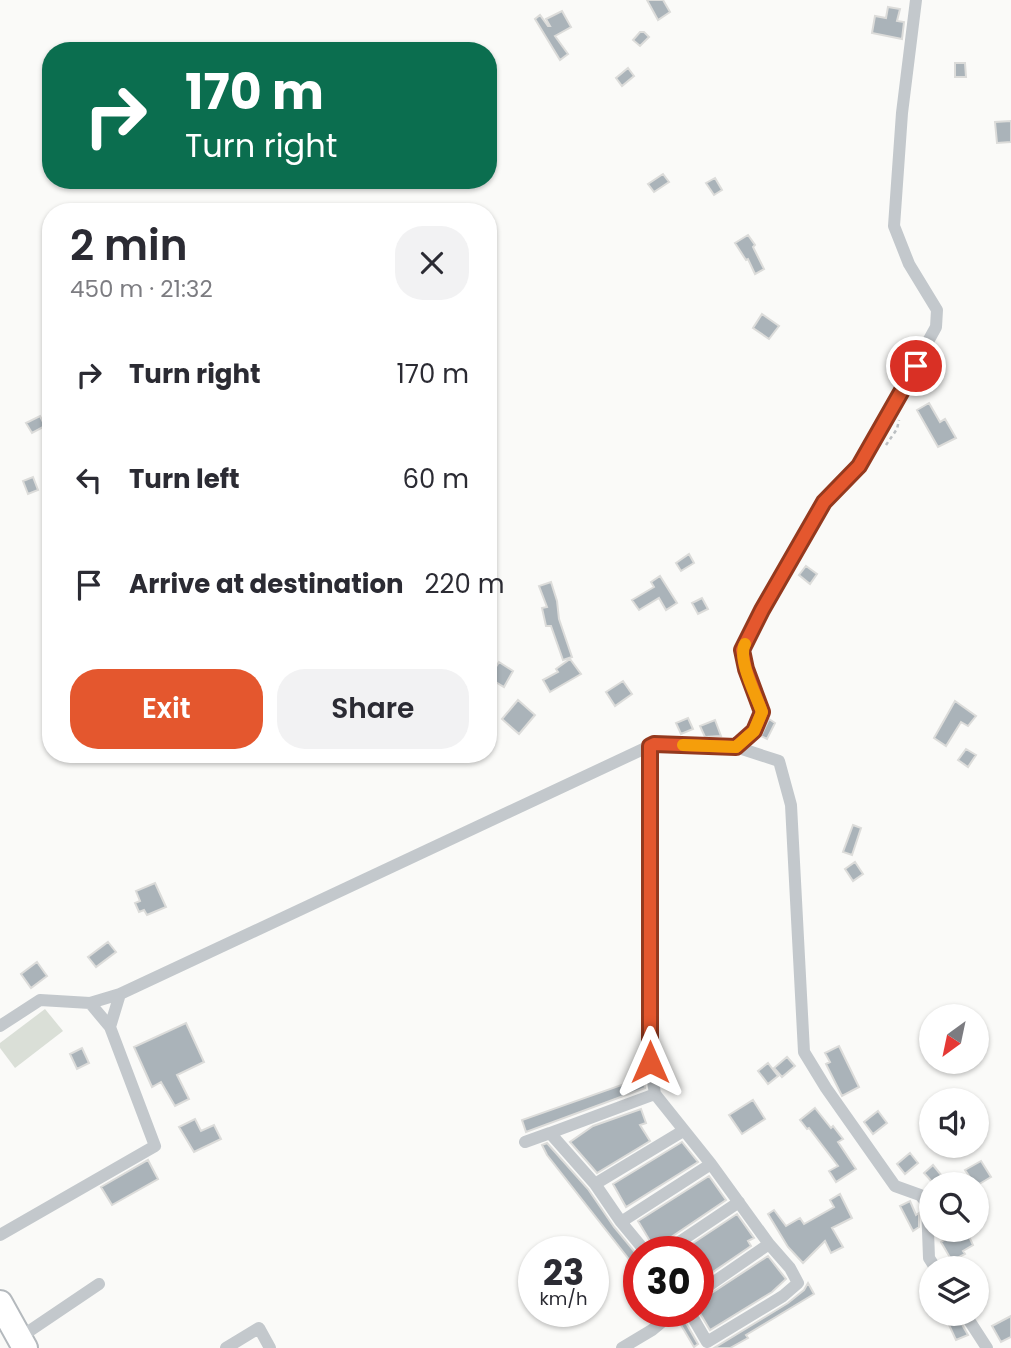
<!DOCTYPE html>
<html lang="en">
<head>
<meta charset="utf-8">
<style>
	body { margin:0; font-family:Poppins,sans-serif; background:#f2f2f3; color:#2b2b33; height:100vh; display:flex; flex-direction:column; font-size:26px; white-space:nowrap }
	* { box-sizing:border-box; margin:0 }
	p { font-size:23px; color:#7c7c81 }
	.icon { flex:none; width:38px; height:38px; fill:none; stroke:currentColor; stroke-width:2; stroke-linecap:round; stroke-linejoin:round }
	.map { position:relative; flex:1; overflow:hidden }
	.sheet { position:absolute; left:42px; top:203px; width:455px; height:560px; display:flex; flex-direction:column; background:#fff; border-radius:28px; box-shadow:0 2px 5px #0004 }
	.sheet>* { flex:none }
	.top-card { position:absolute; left:42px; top:42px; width:455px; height:147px; border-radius:28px; box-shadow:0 2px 5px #0004; background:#0b6e4f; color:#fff; overflow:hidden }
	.needle { width:46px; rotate:213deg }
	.buttons { position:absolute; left:919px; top:1004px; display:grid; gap:14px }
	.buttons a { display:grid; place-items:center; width:70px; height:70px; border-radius:50%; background:#fff; box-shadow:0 2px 5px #0004; font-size:35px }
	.speed { position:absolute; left:518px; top:1236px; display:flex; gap:14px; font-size:35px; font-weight:700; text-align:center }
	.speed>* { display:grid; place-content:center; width:91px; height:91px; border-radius:50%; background:#fff; box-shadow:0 2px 5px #0004; line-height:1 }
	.speed small { font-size:18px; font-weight:400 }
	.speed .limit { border:10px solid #d22; background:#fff; color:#111 }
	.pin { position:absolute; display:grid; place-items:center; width:60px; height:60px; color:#fff; margin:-30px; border:4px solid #fff; border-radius:50%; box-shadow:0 2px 7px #0007 }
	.me { position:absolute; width:77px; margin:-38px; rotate:0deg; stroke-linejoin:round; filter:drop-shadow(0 0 5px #0008) }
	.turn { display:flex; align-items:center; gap:24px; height:147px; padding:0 28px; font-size:32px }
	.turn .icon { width:91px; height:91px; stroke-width:2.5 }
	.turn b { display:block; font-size:49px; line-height:60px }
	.round { display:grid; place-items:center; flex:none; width:74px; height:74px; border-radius:28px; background:#f2f2f3 }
	.summary { display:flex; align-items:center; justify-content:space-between; height:119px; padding:0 28px }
	h1 { font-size:42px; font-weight:600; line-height:52px }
	.button { display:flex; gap:14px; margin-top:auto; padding:14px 28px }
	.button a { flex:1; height:80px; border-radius:28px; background:#e4572e; color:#fff; font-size:28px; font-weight:600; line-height:80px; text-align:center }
	.button a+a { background:#f2f2f3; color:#2b2b33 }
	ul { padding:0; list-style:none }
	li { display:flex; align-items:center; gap:21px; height:105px; padding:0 28px }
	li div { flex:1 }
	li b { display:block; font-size:26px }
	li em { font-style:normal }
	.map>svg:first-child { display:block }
	.green { fill:#dadfd7 }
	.building { fill:#aab3b9; stroke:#dcdcda; stroke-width:2 }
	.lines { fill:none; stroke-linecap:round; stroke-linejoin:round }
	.highway-casing { stroke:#b4b9bd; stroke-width:28 }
	.path { stroke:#bbbfc2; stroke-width:2.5; stroke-dasharray:3.5 3.5; stroke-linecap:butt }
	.street { stroke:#c3c8cc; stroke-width:12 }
	.highway { stroke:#fff; stroke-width:24 }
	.route-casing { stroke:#94391e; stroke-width:18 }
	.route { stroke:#e4572e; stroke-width:12 }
	.slow { stroke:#f59e0b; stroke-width:12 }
</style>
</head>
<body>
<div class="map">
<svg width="1011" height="1348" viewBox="0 0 1011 1348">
	<rect width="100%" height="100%" fill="#fafaf8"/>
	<path class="green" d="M 45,1009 L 63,1031 L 15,1068 L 0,1048 L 0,1043 Z"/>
	<path class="building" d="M 647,0 L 663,0 L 670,12 L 658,20 Z
		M 888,7 L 900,9 L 897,21 L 904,22 L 902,39 L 872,33 L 875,16 L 886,18 Z
		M 562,11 L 571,27 L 555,36 L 568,54 L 560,60 L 535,19 L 540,15 L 548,26 L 550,26 L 546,19 Z
		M 640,32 L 644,32 L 649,37 L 640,46 L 633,40 Z
		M 955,63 L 965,63 L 966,77 L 955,77 Z
		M 628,68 L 634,76 L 622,86 L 616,78 Z
		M 1011,121 L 1011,142 L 997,143 L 995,122 Z
		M 663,174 L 669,182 L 654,192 L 648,184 Z
		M 715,178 L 722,190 L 714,195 L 706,183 Z
		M 748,235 L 755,245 L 753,247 L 764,269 L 755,274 L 748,259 L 746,260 L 735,243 Z
		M 762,314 L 779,326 L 769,339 L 753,328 Z
		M 929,403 L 940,422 L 945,419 L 956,438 L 938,447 L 917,410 Z
		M 40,416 L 45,426 L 32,433 L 26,423 Z
		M 33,477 L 38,490 L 28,494 L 23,481 Z
		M 689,554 L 694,563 L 681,571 L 676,563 Z
		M 806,566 L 817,574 L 810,584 L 799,575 Z
		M 660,576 L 677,603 L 666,610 L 659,598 L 639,610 L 632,600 L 654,587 L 651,582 Z
		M 551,582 L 557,601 L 559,619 L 572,657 L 563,660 L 551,626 L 546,626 L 542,608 L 547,607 L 539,586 Z
		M 702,598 L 708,609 L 698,614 L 692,603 Z
		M 570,659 L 581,674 L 550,692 L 543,680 L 558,672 L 556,669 Z
		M 499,662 L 513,671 L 504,687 L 489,678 Z
		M 623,681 L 632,694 L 615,706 L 606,692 Z
		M 518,700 L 535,715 L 519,734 L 502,719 Z
		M 955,701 L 976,716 L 968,726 L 961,722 L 946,746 L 934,738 Z
		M 688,718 L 693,729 L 681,734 L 676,723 Z
		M 769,719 L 775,723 L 767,739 L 761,736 Z
		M 715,720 L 721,736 L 705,737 L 700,726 Z
		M 966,749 L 976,755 L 968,767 L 958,760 Z
		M 853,825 L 861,828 L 852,855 L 843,852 Z
		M 855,862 L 863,874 L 853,881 L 845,869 Z
		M 155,883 L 166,907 L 147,915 L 144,910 L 139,912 L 135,903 L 140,901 L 136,891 Z
		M 108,942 L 116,952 L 96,967 L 88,957 Z
		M 37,962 L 47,976 L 31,988 L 21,974 Z
		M 186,1023 L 204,1062 L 177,1075 L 189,1099 L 175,1106 L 161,1082 L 152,1087 L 134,1047 Z
		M 839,1046 L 859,1087 L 842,1096 L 826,1064 L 830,1062 L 825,1053 Z
		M 82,1048 L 89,1063 L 77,1069 L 70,1054 Z
		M 787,1057 L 795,1066 L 782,1077 L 774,1068 Z
		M 768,1063 L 778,1076 L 768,1084 L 758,1071 Z
		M 644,1077 L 645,1088 L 526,1132 L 522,1120 Z
		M 753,1100 L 765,1119 L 742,1134 L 729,1115 Z
		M 815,1108 L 831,1128 L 833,1126 L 843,1139 L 838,1142 L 856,1169 L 836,1182 L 829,1171 L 838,1166 L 809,1128 L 807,1129 L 800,1120 Z
		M 641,1109 L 646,1123 L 640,1125 L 650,1141 L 597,1173 L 570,1142 L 593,1126 Z
		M 878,1111 L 887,1123 L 873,1134 L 864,1122 Z
		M 195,1119 L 201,1131 L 214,1125 L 221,1139 L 194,1152 L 179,1127 Z
		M 682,1142 L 698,1162 L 626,1207 L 613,1184 Z
		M 547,1143 L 588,1189 L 614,1227 L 639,1257 L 639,1272 L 547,1155 L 542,1145 Z
		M 910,1153 L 918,1163 L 905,1174 L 897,1164 Z
		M 148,1160 L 158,1179 L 112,1205 L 101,1187 Z
		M 981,1161 L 991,1177 L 976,1186 L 965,1170 Z
		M 933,1165 L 942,1176 L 933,1183 L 924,1173 Z
		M 709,1176 L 726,1200 L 661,1244 L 656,1251 L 638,1221 Z
		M 840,1194 L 852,1218 L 832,1228 L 843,1247 L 831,1253 L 825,1241 L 803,1263 L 788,1247 L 768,1214 L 774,1210 L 786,1226 L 800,1218 L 804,1224 L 834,1207 L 830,1200 Z
		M 910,1201 L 916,1215 L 919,1213 L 919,1227 L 913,1231 L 900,1206 Z
		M 737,1214 L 754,1238 L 748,1241 L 751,1246 L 710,1274 L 707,1269 L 703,1271 L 698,1264 L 698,1251 L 681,1251 Z
		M 951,1230 L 966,1230 L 973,1245 L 963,1251 L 965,1254 L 952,1261 L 941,1242 L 947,1238 L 945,1233 Z
		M 768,1256 L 786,1279 L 772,1292 L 710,1330 L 698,1310 L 698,1302 Z
		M 808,1283 L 814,1294 L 746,1335 L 748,1338 L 730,1348 L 714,1348 L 788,1303 L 804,1290 Z
		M 944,1314 L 956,1314 L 968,1335 L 956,1340 Z
		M 682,1316 L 698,1344 L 694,1347 L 678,1320 Z
		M 1011,1316 L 1011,1337 L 1001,1342 L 992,1326 Z"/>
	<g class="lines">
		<defs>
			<path id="highway" d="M 0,1303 L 25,1348"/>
		</defs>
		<use href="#highway" class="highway-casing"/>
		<path class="path" d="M 886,445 L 897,429 L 899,420"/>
		<path class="street" d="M 650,746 L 650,1062 L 655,1094 L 711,1164 L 769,1244 L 698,1293
			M 736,747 L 779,761 L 791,805 L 804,1052 L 826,1088 L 895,1186 L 920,1195 L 927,1203 L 929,1258 L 936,1269
			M 0,1026 L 40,1000 L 90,1003 L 120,994 L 654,744 L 736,747 L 754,731 L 762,712 L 746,669 L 742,650 L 762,610 L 824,502 L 859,466 L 936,327 L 937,310 L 909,264 L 894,226 L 902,113 L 916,0
			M 110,1027 L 120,994
			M 550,1133 L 655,1094
			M 525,1142 L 550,1133 L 595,1184 L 621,1222 L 645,1251
			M 595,1184 L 683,1131
			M 621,1222 L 711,1164
			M 0,1235 L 155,1146 L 110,1027 L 90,1003
			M 666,1251 L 739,1202
			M 689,1311 L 707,1342 L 783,1296 L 798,1283 L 790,1268 L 769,1244
			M 965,1314 L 987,1348
			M 19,1338 L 99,1284
			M 226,1348 L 259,1328 L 270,1348
			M 622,1348 L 652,1330 L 675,1311"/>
		<use href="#highway" class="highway"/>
	</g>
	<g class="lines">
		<defs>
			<path id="route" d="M 650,1062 L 650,746 L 654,744 L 736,747 L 754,731 L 762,712 L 746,669 L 742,650 L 762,610 L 824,502 L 859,466 L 916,366"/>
		</defs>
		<use href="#route" class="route-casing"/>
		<use href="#route" class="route"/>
		<path class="slow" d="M 683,745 L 736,747 L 754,731 L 762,712 C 756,695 737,659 745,644"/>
	</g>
</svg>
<div class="buttons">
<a><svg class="needle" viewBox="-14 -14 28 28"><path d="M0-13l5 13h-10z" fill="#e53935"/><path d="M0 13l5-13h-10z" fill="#7c7c81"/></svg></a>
<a><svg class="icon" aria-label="sound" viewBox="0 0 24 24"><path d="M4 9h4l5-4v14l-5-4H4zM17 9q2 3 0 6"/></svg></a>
<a><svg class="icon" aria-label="search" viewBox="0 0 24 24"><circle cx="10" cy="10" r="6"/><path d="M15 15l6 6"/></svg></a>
<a><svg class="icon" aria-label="layers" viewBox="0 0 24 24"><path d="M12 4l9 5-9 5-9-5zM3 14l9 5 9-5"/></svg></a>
</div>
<div class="speed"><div>23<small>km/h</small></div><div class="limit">30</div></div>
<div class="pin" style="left:916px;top:366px;background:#d93025"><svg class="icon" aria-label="arrive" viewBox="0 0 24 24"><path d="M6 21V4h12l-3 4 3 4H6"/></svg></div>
<svg class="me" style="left:650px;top:1062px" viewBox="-20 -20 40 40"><path d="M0-17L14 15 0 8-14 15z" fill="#e4572e" stroke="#fff" stroke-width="4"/></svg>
<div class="top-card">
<div class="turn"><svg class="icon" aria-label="right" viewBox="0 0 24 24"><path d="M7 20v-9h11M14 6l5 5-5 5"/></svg><div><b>170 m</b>Turn right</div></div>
</div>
<section class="sheet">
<div class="summary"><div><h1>2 min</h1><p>450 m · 21:32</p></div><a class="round"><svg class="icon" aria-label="close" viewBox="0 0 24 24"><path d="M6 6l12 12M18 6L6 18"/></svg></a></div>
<ul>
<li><svg class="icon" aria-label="right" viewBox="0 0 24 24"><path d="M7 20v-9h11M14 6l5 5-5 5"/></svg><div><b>Turn right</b></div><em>170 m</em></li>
<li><svg class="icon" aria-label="left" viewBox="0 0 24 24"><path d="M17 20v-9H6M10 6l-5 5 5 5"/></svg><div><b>Turn left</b></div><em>60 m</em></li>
<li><svg class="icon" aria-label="arrive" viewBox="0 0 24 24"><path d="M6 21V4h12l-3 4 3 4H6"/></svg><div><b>Arrive at destination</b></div><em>220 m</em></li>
</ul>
<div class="button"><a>Exit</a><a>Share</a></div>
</section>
</div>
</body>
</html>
